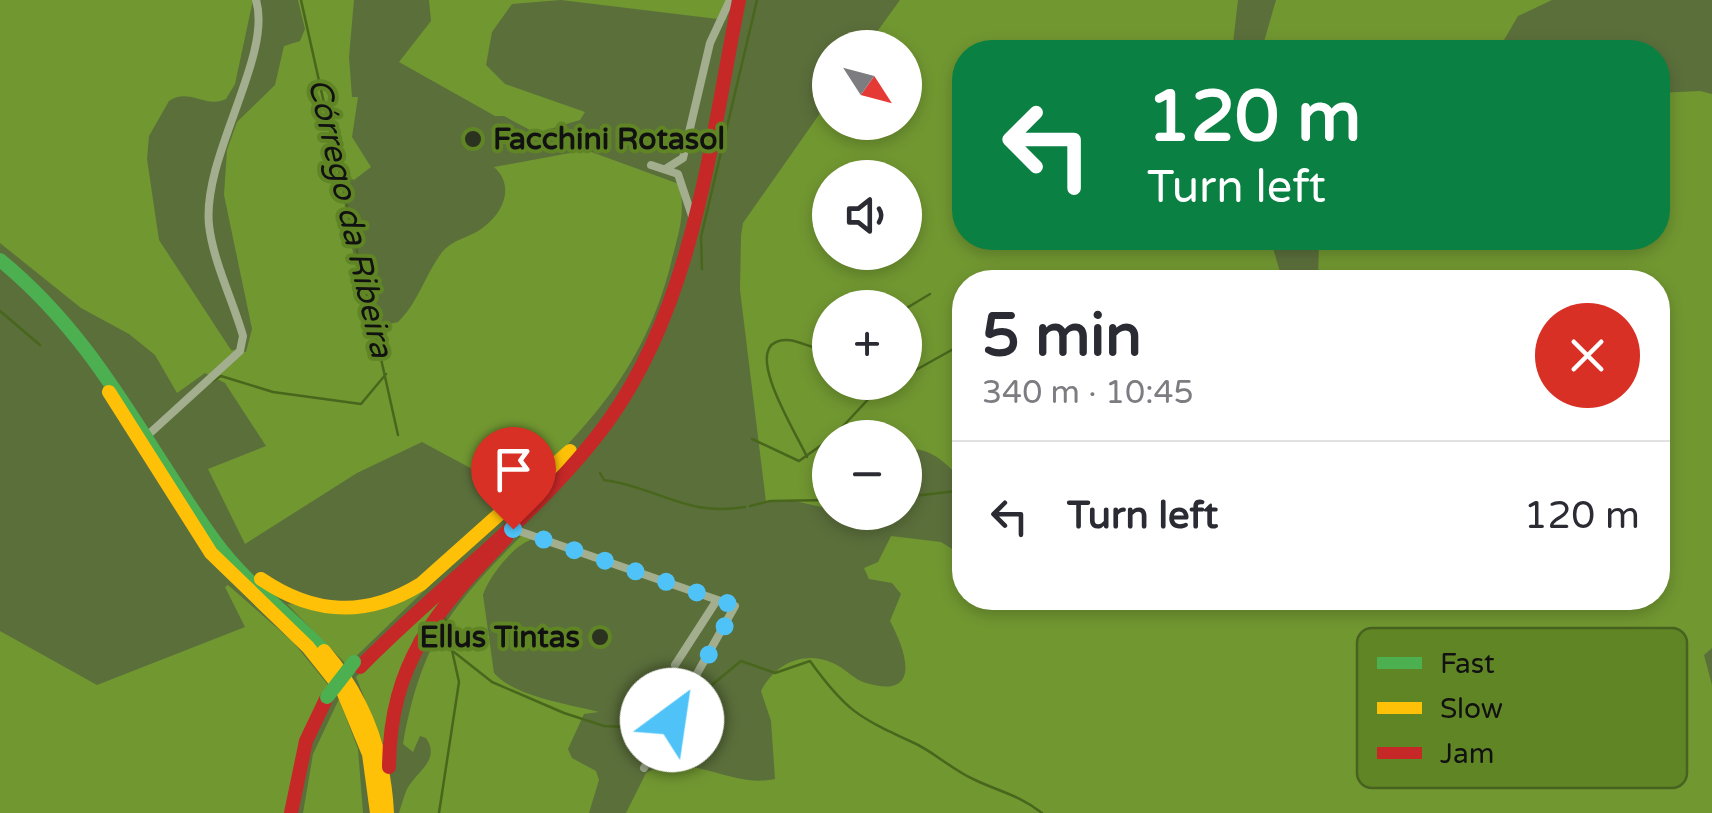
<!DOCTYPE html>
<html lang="en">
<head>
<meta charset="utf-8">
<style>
	body { margin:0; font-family:"Varela Round",sans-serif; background:#f2f2f3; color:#2b2b33; height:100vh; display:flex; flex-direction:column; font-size:38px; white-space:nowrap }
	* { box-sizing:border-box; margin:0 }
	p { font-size:32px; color:#7c7c81 }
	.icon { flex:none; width:55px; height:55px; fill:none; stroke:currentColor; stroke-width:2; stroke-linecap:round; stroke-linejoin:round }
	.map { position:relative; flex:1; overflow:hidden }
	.side { position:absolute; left:952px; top:270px; width:718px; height:340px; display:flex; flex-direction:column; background:#fff; border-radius:40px; box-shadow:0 5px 15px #0003 }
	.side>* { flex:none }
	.banner { position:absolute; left:952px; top:40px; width:718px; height:210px; border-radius:40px; box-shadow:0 5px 15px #0003; background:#0b8043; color:#fff; overflow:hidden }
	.needle { width:65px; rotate:126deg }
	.buttons { position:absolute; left:812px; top:30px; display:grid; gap:20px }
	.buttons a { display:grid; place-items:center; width:110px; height:110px; border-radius:50%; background:#fff; box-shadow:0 5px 15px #0003; font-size:50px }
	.pin { position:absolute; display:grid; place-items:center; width:85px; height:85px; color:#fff; margin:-102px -42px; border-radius:50% 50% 50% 0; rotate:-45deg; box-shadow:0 0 10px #0007 }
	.pin .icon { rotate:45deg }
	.me { position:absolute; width:110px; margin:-55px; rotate:31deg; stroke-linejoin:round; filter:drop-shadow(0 0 8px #0008) }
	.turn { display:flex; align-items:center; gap:35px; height:210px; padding:0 30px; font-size:45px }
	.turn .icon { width:130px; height:130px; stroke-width:2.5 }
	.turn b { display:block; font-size:70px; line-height:85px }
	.round { display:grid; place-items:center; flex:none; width:105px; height:105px; border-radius:52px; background:#f2f2f3 }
	.summary { display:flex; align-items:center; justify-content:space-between; height:170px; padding:0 30px }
	h1 { font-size:60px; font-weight:800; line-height:75px }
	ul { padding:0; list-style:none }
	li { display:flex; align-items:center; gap:30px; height:150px; padding:0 30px; border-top:2px solid #e1e1e2 }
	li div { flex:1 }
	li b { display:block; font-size:38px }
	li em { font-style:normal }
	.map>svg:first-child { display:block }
	.green { fill:#719731; fill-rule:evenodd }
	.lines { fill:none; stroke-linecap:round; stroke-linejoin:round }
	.stream { stroke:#49661d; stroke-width:2.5 }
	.street { stroke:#a2ae8e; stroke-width:8 }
	.fast { stroke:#4caf50; stroke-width:14 }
	.slow { stroke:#ffc107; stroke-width:14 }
	.jam { stroke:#c62828; stroke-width:14 }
	.fast-bridge { stroke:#4caf50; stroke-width:14 }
	.route { stroke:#4fc3f7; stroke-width:18; stroke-dasharray:0 32.4 }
	.poi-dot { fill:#2b3220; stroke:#608525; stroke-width:4 }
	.labels { text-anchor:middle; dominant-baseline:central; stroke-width:8; stroke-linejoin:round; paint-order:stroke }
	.poi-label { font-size:30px; font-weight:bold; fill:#111; stroke:#608525; text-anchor:start }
	.water-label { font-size:32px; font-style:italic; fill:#111; stroke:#608525 }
	.key { fill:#608525; stroke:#48621f; stroke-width:2.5 }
	.key-label { font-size:28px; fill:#111 }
</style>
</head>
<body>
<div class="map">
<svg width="1712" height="813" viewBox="0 0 1712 813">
	<rect width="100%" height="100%" fill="#5b6f3b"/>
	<path class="green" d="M 0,0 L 253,0 L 235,84 L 226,99 C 206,109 189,87 169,101 L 149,136 L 147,159 L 159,240 L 231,350 L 246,352 L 252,329 L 224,195 L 227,150 L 237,122 L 275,85 L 284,46 L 300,41 L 305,29 L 298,0 L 354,0 L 349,57 L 352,97 L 358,97 L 352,137 L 371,167 L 354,180 L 342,174 C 343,208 358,306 385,325 L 398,322 C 417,304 425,276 440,255 C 453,237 470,239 485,226 C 505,210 514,185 494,167 L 586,150 L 679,184 C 686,211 679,232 672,259 C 648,358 600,414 529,484 L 500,484 L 422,442 L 357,473 L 245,544 L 208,469 L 266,446 L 225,383 L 205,373 L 177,393 L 155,355 L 129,334 L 81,308 L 0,243 Z
		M 429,0 L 730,0 L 726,20 L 561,0 L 512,4 L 492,32 L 486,65 L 505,84 L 585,112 L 580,120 L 543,131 L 530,130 L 504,116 L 495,116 L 399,62 L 431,21 Z
		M 900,0 L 1238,0 L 1232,52 L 965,52 L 965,238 L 1270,238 L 1283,282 L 965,282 L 965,485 C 954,470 927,441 905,452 L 905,438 L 830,438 L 830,509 L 795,501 L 766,502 L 740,290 L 741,236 L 743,223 L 830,99 L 830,122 L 905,122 L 905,48 L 866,47 ZM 830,178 L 905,178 L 905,252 L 830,252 ZM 830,308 L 905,308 L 905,382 L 830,382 Z
		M 1276,0 L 1552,0 L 1518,16 L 1497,52 L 1261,52 Z
		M 1700,91 L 1712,94 L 1712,648 L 1704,655 L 1712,685 L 1712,813 L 626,813 L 646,773 C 689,750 730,789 775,779 L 771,721 L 761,691 C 775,664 803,650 833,663 C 845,668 853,679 866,683 C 924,700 905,649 890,621 L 901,594 L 892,583 L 869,579 L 864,568 L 878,562 L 891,536 L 941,542 L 957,552 L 965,551 L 965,598 L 1658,598 L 1658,282 L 1318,282 L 1319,238 L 1658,238 L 1658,93 Z
		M 526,531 L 537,538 C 517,540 489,576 483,595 L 494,673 C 515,697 568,704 599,712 L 584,714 L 568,749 L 572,758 L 596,771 L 599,780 L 589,813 L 399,813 C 401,806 404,796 407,789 C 417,771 441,760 426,738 L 420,736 L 413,752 L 403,744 C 422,638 453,605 526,531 Z
		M 485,532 L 347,665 L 287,604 L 380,609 Z
		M 496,539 L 414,638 L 385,749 L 356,677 Z
		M 228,585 L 293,642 L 330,687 L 287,813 L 0,813 L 0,631 L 97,685 L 245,627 L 225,587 Z
		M 339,699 L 358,749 L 363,813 L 303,813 L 313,754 Z"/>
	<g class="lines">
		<path class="stream" d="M 301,0 L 398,435
			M 702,269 L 701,237 L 757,0
			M 905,309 L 930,294
			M 0,311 L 40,345
			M 905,376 L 957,347
			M 213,381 L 221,376 L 273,392 L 361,404 L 386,374
			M 832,438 L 874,393 L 893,382
			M 752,439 L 799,461 L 830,439
			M 807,457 C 798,436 746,355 776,342 C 793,334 812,352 830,349
			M 600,473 L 604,480 C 660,488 686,517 745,507
			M 905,497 L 965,490
			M 750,506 L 770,501 L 830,500
			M 454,652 L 492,682 L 564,713 L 604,726 L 628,727 L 650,693 L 667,692
			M 678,691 L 682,692
			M 693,691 L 707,689 L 741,661 L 775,673 L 810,661 C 846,711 858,717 912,742 C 933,751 951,769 973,779 C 1000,792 1017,794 1042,813
			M 439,813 L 459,682 L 444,614"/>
		<path class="street" d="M 651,165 L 678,174 L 692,216
			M 667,168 L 683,158 L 710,43 L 730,0
			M 149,434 L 240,351 L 243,336 C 233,301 213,261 209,225 C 202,156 273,56 256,0
			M 513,529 L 735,606 L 644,768
			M 675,665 L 717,600"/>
		<path class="fast" d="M 0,260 C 99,341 143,443 216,543 C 246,584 289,614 324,651"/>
		<path class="slow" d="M 109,392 L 211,553 L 308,647 L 343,691 L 369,754 L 377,813
			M 261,579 C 314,615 366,618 421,584 L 570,451
			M 324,651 C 364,698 384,751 387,813"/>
		<path class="jam" d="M 360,667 C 441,584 541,514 609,420 C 694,301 711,140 739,0
			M 389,767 C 390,661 436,611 506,538
			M 291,813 L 306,741 L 327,697"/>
		<path class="fast-bridge" d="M 327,697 L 354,662"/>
	</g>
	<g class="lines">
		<path class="route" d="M 513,529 L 736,606 L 672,720"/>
	</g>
	<g class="poi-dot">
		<circle cx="473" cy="139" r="10"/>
		<circle cx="600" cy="637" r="10"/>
	</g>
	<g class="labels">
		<g class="poi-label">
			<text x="493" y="139">Facchini Rotasol</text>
			<text x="580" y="637" text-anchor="end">Ellus Tintas</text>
		</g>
		<g class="water-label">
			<text transform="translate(350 218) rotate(77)">Córrego da Ribeira</text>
		</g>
	</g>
	<rect x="1357" y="628" width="330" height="160" rx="15" class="key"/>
	<rect x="1377" y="657" width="45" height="12" fill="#4caf50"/>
	<rect x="1377" y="702" width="45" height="12" fill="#ffc107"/>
	<rect x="1377" y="747" width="45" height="12" fill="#c62828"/>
	<g class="key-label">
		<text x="1440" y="673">Fast</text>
		<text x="1440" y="718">Slow</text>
		<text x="1440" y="763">Jam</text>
	</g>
</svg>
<div class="buttons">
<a><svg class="needle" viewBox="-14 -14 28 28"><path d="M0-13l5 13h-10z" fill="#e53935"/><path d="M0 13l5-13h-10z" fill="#7c7c81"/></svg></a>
<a><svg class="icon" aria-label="sound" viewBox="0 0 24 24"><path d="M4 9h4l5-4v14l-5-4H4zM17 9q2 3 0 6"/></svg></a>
<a>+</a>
<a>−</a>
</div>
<div class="pin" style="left:513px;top:529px;background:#d93025"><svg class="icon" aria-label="arrive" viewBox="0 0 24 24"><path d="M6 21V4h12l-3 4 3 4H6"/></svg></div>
<svg class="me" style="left:672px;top:720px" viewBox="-20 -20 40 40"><circle r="19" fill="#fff"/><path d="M0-13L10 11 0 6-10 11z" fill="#4fc3f7"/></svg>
<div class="banner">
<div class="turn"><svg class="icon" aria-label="left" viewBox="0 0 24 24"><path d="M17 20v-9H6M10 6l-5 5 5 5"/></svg><div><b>120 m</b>Turn left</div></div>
</div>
<section class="side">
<div class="summary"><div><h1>5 min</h1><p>340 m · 10:45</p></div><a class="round" style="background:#d93025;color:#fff"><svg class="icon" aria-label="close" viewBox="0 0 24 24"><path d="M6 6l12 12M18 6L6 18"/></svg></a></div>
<ul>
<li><svg class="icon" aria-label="left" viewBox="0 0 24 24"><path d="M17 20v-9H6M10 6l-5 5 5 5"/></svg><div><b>Turn left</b></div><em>120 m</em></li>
</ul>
</section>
</div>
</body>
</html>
